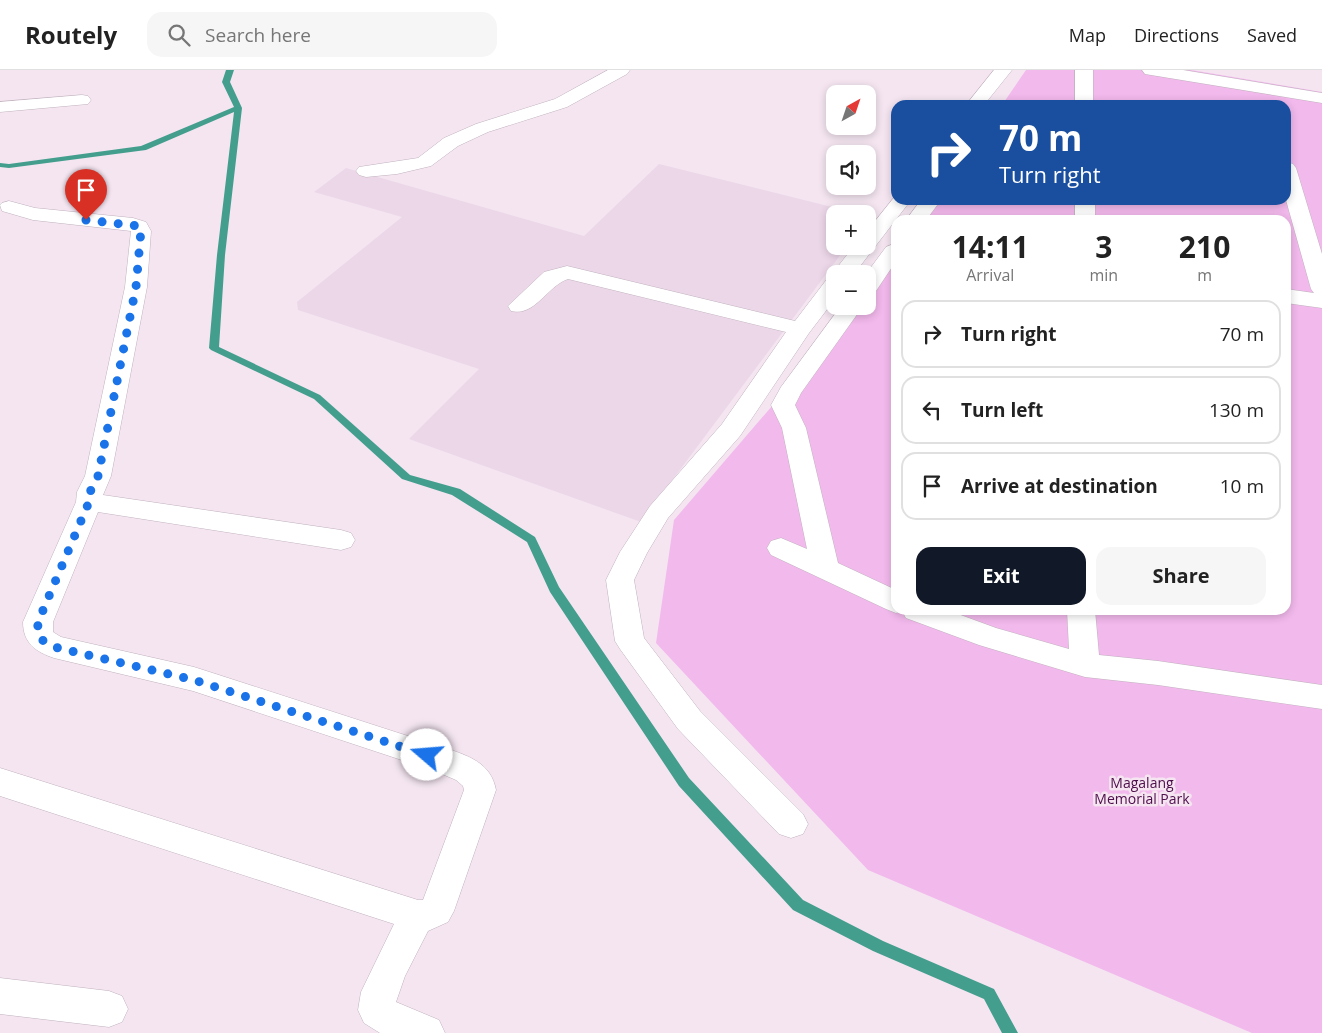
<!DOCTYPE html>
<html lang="en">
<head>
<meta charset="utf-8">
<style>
	body { margin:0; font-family:"Open Sans",sans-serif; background:#f6f6f6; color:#222; height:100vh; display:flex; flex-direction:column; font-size:19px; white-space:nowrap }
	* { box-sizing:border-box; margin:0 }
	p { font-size:16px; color:#767676 }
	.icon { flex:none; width:28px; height:28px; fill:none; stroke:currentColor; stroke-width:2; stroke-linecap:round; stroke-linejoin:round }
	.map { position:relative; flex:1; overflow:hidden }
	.sheet { position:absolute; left:891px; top:145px; width:400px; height:400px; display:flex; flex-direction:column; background:#fff; border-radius:15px; box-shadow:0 2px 8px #0003 }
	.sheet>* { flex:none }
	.hud { position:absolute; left:891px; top:30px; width:400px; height:105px; border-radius:15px; box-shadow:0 2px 8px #0003; background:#1a4fa0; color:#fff; overflow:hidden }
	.needle { width:32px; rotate:40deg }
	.fabs { position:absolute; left:826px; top:15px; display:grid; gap:10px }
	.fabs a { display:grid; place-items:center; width:50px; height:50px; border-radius:10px; background:#fff; box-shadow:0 2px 8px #0003; font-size:25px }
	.pin { position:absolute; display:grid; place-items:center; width:42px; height:42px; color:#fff; margin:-51px -21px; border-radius:50% 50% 50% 0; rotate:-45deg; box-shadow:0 0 5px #0007 }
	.pin .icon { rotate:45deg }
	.me { position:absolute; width:55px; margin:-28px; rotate:288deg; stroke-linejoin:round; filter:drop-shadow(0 0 4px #0008) }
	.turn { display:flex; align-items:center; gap:18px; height:105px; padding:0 25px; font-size:22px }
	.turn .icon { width:65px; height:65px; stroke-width:2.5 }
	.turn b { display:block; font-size:35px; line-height:42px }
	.eta { display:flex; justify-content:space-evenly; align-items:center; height:85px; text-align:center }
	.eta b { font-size:30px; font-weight:700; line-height:35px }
	.action { display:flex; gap:10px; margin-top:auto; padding:10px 25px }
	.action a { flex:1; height:58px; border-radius:15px; background:#111827; color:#fff; font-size:20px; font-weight:700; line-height:58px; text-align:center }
	.action a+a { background:#f6f6f6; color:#222 }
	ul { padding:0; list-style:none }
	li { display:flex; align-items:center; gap:15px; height:68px; margin:0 10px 8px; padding:0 15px; border:2px solid #e0e0e0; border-radius:15px }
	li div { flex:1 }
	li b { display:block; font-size:19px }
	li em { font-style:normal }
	header { display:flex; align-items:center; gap:30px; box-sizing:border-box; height:70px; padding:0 25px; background:#fff; border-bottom:1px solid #e0e0e0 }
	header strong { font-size:24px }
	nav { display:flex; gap:28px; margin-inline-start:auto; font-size:18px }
	.search { width:350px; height:45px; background:#f6f6f6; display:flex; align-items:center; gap:12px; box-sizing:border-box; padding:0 18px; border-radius:15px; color:#767676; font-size:19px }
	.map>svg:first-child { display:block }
	.built { fill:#ecd7e9 }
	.green { fill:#f2b9ec }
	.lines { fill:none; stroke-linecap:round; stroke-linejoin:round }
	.stream { fill:#449e8d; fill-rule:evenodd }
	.minor-casing { stroke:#c0b2be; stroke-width:1 }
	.minor { fill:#fff; fill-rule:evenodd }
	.route { stroke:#1a73e8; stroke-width:9; stroke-dasharray:0 16.2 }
	.labels { text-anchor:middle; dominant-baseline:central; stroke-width:5; stroke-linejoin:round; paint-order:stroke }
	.park-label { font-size:14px; fill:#4e0d4b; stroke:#f4e5f1 }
</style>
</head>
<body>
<header>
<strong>Routely</strong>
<div class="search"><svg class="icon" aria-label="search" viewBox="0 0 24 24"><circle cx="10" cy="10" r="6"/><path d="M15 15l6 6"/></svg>Search here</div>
<nav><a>Map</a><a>Directions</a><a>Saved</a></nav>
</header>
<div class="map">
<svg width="1322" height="963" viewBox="0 0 1322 963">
	<rect width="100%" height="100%" fill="#f4e5f1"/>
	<path class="built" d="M 659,94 L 860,144 L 835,144 L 835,176 L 847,176 L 641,452 L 409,369 L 479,299 L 298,240 L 297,232 L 402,147 L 314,122 L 346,98 L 584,166 Z"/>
	<path class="green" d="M 1026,0 L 1191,0 L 1322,22 L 1322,963 L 1252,963 L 868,800 L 656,573 L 674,450 L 858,236 L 868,236 L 868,225 L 896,186 L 896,540 L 1286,540 L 1286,150 L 921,150 L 935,130 L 1286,130 L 1286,35 L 1002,35 Z"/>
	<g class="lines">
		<path class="stream" d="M 226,0 L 234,0 L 230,12 L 242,38 L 225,185 L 219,277 L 320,325 L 410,405 L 460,419 L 535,467 L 559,517 L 689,708 L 803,830 L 883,871 L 994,919 L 1018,963 L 1002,963 L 984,929 L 873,881 L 793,840 L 679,716 L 550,522 L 527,472 L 452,425 L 402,409 L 314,329 L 211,280 L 209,278 L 217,185 L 234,42 L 146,80 L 9,98 L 0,97 L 0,93 L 9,94 L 141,76 L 234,37 L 222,12 Z"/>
		<defs>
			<path id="minor" d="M 608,0 L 630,0 L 627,4 L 567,37 L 488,62 L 458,76 L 431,96 L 397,104 L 366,107 L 359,105 L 356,101 L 359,97 L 418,88 L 444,68 L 476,54 L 555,29 Z
				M 994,0 L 1012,0 L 984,35 L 966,35 Z
				M 1075,0 L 1093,0 L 1093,35 L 1075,35 Z
				M 1142,0 L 1183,0 L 1322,23 L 1322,33 L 1151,5 L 1145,4 Z
				M 82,25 L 88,26 L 91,30 L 88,34 L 0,42 L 0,32 Z
				M 1286,92 L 1293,94 L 1296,98 L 1322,184 L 1322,238 L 1286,233 L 1286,219 L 1314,223 L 1311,219 L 1286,130 Z
				M 896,125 L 896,130 L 911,130 L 854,204 L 835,204 L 835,229 L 809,263 L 740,366 L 668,448 L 647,483 L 634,510 L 644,568 L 700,641 L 803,744 L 808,754 L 803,764 L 791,768 L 779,764 L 678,659 L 620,579 L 615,571 L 606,510 L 620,482 L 650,436 L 722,354 L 786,262 L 568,209 C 547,216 535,247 511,241 L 508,236 L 544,202 L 567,196 L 795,251 L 827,209 L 835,208 L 832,204 L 854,176 L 868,176 L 868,160 Z
				M 921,130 L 941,130 L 926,150 L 906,150 Z
				M 1075,130 L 1095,130 L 1095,150 L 1075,150 Z
				M 9,131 L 35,138 L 133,148 L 146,152 L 151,161 L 147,217 L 111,406 L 103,425 L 341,460 L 351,463 L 355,470 L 351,477 L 341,480 L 98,442 L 53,552 L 53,562 L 61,567 L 194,597 L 445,678 C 469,686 491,693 496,720 L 454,841 L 448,852 L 428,861 L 405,906 L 396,932 L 439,950 L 445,963 L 380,963 L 364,953 L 358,940 L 361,922 L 394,854 L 0,726 L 0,698 L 418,830 L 423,830 L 464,720 L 463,716 L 456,710 L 435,701 L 193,621 L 54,588 C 36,582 23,573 23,552 L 76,432 L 77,422 L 85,406 L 125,217 L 131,161 L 33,150 L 2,141 L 0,135 L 2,133 Z
				M 896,173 L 896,191 L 876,221 L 868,222 L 868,204 L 866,204 L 886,177 Z
				M 841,236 L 863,236 L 801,323 L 795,335 L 806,358 L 838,493 L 896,520 L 896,540 L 947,540 L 996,558 L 1069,579 L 1067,540 L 1095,540 L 1099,585 L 1158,591 L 1322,615 L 1322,639 L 1158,615 L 1085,607 L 979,575 L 906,548 L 902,541 L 896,543 L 886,539 L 771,485 L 767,478 L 771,471 L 781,468 L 807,479 L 782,358 L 771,335 L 781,317 Z
				M 0,908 L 109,921 L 122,926 L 128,939 L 122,952 L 109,957 L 0,944 Z"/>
		</defs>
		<use href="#minor" class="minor-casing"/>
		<use href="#minor" class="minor"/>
	</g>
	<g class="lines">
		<path class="route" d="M 86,150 L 139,156 L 141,160 L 136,217 L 98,406 L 90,422 L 89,432 L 38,552 C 37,567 41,571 54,577 L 194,610 L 427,685"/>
	</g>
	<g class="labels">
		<g class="park-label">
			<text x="1142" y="712">Magalang<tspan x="1142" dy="16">Memorial Park</tspan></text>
		</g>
	</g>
</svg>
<div class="fabs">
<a><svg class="needle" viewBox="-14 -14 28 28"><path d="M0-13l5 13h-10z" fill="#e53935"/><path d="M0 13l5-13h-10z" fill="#767676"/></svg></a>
<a><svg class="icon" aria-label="sound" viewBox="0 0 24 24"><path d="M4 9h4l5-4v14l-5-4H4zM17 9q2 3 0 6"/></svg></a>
<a>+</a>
<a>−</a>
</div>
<div class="pin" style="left:86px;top:150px;background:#d93025"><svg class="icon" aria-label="arrive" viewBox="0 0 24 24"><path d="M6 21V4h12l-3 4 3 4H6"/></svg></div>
<svg class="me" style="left:427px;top:685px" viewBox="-20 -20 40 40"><circle r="19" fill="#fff"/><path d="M0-13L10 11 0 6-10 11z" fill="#1a73e8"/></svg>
<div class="hud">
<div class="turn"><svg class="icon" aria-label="right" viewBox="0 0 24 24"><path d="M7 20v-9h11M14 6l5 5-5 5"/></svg><div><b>70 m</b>Turn right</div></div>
</div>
<section class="sheet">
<div class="eta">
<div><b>14:11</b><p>Arrival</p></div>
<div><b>3</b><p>min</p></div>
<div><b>210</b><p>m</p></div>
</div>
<ul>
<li><svg class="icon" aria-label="right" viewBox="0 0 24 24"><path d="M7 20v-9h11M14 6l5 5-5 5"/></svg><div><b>Turn right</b></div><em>70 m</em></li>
<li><svg class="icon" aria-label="left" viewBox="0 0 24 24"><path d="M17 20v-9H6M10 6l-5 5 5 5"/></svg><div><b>Turn left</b></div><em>130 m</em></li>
<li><svg class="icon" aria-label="arrive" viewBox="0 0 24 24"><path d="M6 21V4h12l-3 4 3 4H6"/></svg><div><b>Arrive at destination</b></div><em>10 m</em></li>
</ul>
<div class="action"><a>Exit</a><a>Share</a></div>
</section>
</div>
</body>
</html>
